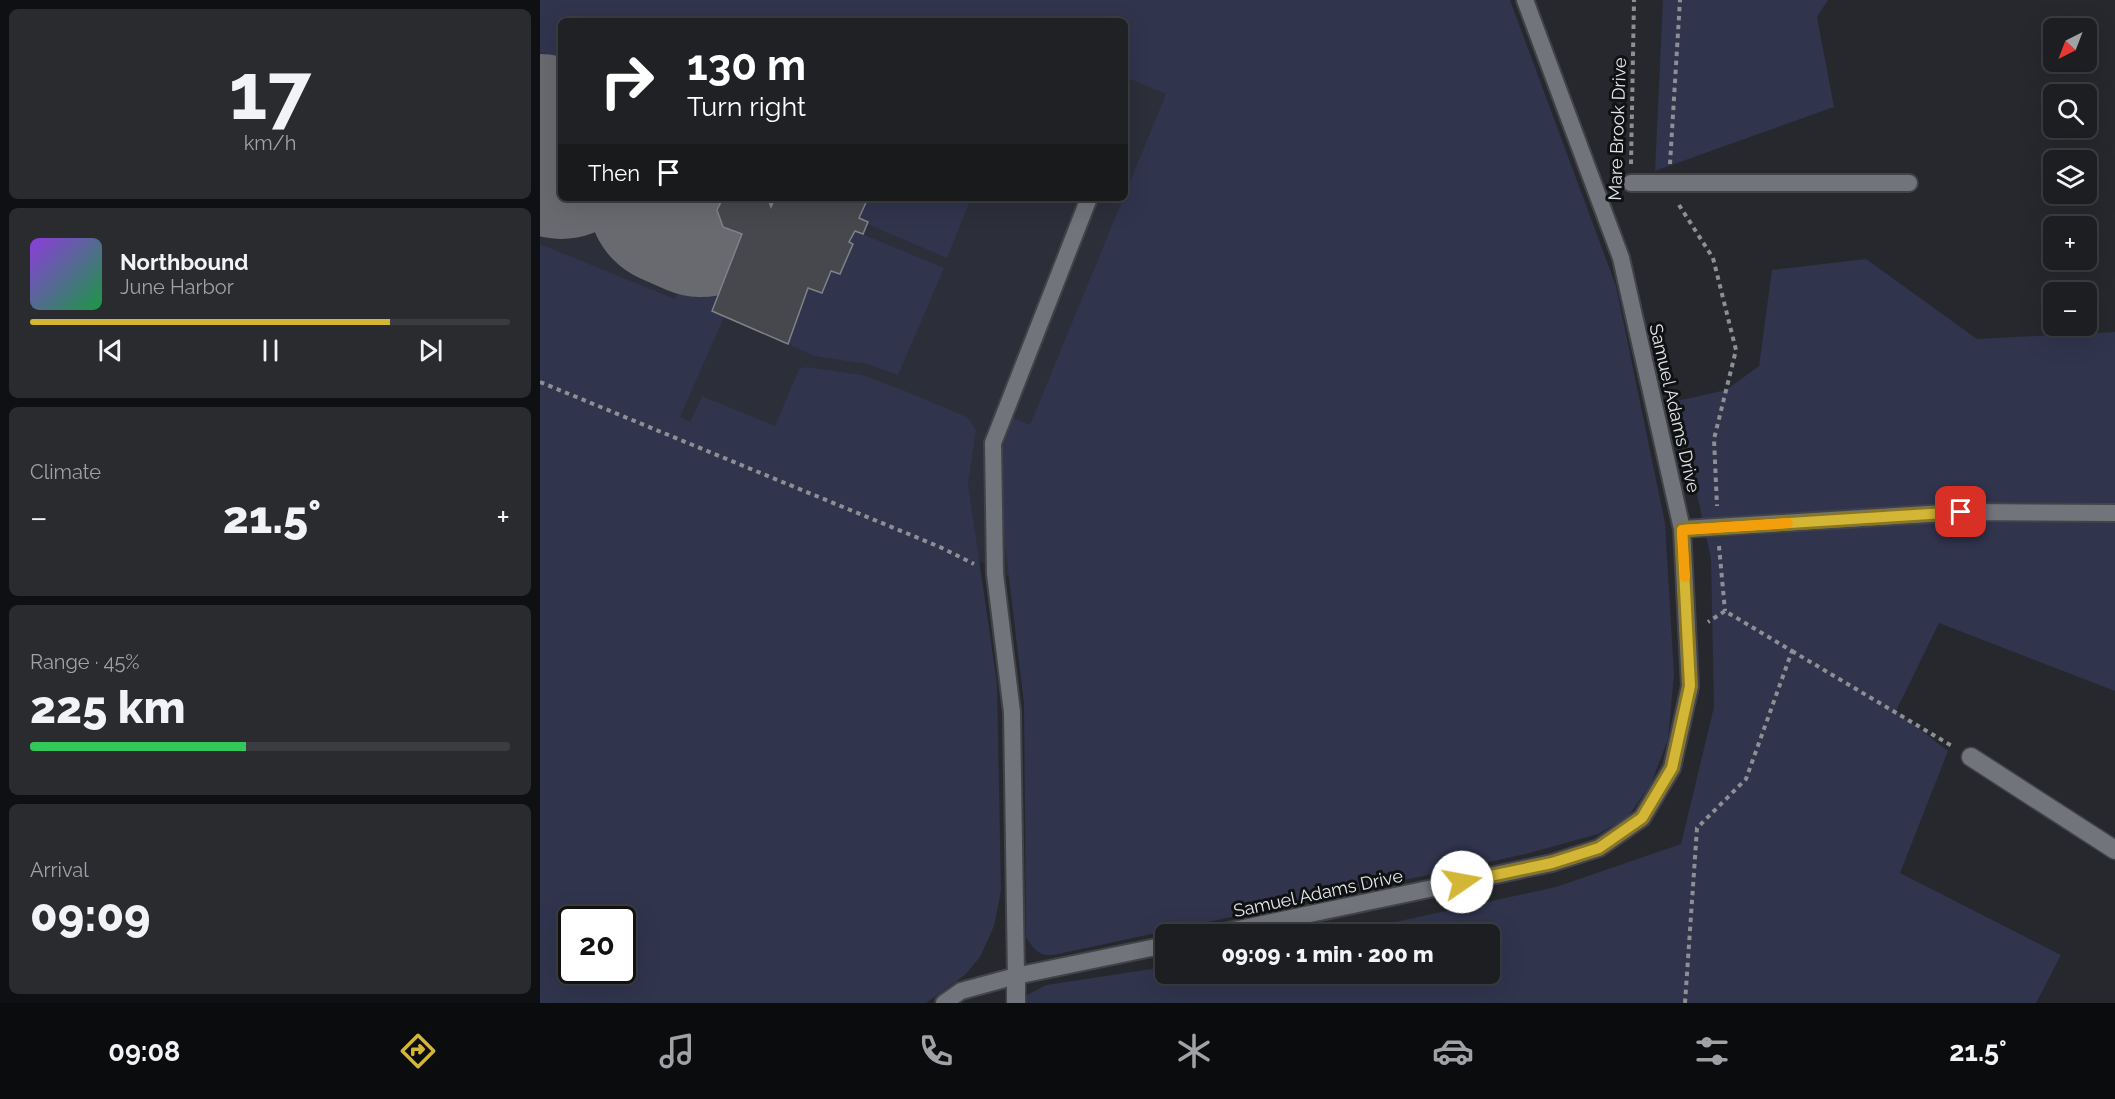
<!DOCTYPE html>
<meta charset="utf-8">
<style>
body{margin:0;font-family:Raleway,sans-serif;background:#292b2f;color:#f1f3f6;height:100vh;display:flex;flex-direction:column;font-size:22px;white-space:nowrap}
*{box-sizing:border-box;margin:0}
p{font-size:20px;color:#a0a2a5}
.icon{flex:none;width:33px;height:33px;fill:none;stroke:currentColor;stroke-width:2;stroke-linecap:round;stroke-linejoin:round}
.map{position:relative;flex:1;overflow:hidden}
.side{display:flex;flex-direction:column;gap:9px;padding:9px;background:#0f1013;width:540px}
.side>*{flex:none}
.hud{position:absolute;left:18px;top:18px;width:570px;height:183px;border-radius:9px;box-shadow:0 6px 24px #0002,0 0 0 2px #3a3c40;background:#202124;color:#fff;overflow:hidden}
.needle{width:39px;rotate:222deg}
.tools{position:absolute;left:1503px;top:18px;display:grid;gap:12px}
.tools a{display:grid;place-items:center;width:54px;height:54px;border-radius:9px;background:#1c1e22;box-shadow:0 6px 24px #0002,0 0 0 2px #3a3c40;font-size:30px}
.speed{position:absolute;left:18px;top:906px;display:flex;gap:12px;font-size:30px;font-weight:700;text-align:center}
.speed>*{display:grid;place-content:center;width:78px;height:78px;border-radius:50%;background:#1c1e22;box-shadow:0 6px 24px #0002,0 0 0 2px #3a3c40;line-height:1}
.speed .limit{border:3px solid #111;border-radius:9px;background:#fff;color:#111}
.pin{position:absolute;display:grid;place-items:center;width:51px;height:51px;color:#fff;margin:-26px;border-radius:12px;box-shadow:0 3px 9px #0006}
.me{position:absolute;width:66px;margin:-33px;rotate:78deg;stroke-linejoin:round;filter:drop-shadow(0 0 4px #0008)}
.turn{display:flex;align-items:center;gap:21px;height:126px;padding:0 30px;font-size:27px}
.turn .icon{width:78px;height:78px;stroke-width:2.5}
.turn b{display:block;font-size:42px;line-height:51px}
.then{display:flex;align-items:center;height:57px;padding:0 30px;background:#0003;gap:12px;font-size:22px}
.big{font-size:45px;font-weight:800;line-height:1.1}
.side .tile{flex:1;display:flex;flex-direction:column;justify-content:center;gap:9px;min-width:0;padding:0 21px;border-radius:9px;background:#292b2f}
.side .dial{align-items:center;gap:0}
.dial b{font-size:78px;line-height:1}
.song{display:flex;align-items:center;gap:18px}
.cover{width:72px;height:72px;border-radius:9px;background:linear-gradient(135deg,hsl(270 70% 55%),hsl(140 70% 35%))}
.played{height:6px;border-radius:3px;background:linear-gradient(90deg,#d3b635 75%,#3a3c40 75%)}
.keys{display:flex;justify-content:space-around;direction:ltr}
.heat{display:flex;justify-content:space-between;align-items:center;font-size:33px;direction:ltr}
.charge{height:9px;border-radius:4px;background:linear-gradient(90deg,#34c759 45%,#3a3c40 0)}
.trip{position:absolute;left:615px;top:924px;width:345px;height:60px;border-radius:9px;background:#1c1e22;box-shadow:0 6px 24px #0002,0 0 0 2px #3a3c40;font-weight:800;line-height:60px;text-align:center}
.tabs{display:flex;height:96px;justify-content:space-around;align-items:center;background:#0b0c0e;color:#a0a2a5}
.tabs .icon{width:42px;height:42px}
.tabs .on{color:#d3b635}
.tabs b{font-size:27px;color:#f1f3f6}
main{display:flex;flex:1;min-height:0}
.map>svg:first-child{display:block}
.built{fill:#2c2e3a}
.green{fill:#30344d;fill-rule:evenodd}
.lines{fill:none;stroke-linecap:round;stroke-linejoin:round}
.runway{stroke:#686a6f;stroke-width:176}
.building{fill:#46484e;stroke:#818289;stroke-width:1.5}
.lane-casing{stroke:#424348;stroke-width:20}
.street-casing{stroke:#424348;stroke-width:21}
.path{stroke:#8d8f93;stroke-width:4;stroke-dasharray:4.5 4.5;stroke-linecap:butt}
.lane{stroke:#72747b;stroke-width:16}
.street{stroke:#72747b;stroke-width:18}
.route-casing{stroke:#897622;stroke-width:15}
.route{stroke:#d3b635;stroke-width:10}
.slow{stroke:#f59e0b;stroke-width:10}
.labels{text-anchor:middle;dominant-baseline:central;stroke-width:6;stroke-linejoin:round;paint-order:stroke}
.street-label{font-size:18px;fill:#e3e4e8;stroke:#101113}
</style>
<main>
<section class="side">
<div class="tile dial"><b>17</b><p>km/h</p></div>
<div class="tile">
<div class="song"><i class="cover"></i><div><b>Northbound</b><p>June Harbor</p></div></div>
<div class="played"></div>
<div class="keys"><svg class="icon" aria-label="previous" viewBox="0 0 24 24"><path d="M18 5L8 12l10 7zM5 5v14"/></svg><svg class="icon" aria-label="pause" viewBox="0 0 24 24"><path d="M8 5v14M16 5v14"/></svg><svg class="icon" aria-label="next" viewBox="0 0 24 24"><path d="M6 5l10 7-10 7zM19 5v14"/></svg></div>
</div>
<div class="tile"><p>Climate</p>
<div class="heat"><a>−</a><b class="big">21.5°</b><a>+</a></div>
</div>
<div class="tile"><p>Range · 45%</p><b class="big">225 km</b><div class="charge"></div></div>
<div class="tile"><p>Arrival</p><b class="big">09:09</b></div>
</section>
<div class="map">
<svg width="1575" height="1003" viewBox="0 0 1575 1003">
<rect width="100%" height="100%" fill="#26282d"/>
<path class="built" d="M0,0H423L21,21V198H585V65L676,101L482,584L412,547L0,375Z"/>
<g class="green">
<path d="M0,0H970L1076,286L1125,523L1134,675L1128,739L1111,784L1087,818L1058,834L986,854L532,951C508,956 500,961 486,937L484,704L460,502L461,453L471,417L490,425L626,94L585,77V21H21V60L0,52Z"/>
<path d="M1123,0H1288L1277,17L1294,107L1115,171Z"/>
<path d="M176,198H183L177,210L183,227L202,234L182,286L147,270Z"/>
<path d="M328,198H424L430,201L407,258L327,224L328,222L319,218Z"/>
<path d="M315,231L404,268L358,375L327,364L274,356L248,344L268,288L291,271L300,274L313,245L309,242Z"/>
<path d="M0,244L135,299L143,281L178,296L172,311L184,317L140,417L150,422L162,396L235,426L259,369L266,367L322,375L365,391L427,417L436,430L428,484L457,683L461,891L454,926L440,957L425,975L386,1003H0ZM32,920H82V970H32Z"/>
<path d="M1326,259L1437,339L1575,332V691L1399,623L1356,711L1408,751L1360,873L1521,955L1496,1003H472L506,985L625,967L626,974H950V934H800L1016,887L1141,844L1174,707L1171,559L1137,401L1186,390L1219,366L1232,270Z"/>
</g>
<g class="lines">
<g class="runway">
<path d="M0,142L21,151"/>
<path d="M136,198L161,209"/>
</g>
</g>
<path class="building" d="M183,198H228L231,207L235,198H328L319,218L328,222L323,234L315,231L309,242L313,244L300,274L291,271L282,293L268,288L248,344L172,311L202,234L183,227L177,210Z"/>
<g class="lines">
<g class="lane-casing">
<g id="lane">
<path d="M1091,183H1369"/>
<path d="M1142,529L1421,512L1575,513"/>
<path d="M675,934L1012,863L1059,848L1102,818L1132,768L1150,686L1142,529L1081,258L985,0"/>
<path d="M476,976L472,712L455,574L453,443L549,198"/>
<path d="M404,1003L421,991L476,976L626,945"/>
</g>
</g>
<g class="street-casing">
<g id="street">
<path d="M1431,757L1575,850"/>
<path d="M476,976V1003"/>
</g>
</g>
<g class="path">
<path d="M1091,164L1094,0"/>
<path d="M1130,164L1140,0"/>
<path d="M1139,205L1173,258L1196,350L1174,439L1177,506"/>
<path d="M0,382L400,547L434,564"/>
<path d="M1179,546L1185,611"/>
<path d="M1252,651L1412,746"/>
<path d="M1145,1003L1157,828L1206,779L1252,651L1185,611L1168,622"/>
</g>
<use href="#lane" class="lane"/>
<use href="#street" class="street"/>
</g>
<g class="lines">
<g class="route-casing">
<path id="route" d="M922,882L1012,863L1059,848L1102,818L1132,768L1150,686L1142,530L1421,512"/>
</g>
<use href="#route" class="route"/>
<path class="slow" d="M1145,577L1142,530L1248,523"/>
</g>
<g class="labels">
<g class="street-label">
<text transform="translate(1077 129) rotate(-88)">Mare Brook Drive</text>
<text transform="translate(1135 408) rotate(77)">Samuel Adams Drive</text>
<text transform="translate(778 893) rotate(-12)">Samuel Adams Drive</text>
</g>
</g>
</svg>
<div class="tools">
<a><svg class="needle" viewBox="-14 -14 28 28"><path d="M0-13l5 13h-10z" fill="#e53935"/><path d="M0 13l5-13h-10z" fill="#a0a2a5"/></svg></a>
<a><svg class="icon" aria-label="search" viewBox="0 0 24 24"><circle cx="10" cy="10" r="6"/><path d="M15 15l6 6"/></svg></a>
<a><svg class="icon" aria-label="layers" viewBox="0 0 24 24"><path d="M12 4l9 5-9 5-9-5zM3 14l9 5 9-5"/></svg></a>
<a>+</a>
<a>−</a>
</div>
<div class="speed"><div class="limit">20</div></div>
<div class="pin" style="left:1421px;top:512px;background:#d93025"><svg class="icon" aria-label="arrive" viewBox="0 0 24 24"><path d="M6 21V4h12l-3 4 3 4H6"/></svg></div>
<svg class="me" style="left:922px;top:882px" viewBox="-20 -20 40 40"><circle r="19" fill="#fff"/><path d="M0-13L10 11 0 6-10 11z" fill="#d3b635"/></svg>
<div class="trip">09:09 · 1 min · 200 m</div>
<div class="hud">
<div class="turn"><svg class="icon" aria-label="right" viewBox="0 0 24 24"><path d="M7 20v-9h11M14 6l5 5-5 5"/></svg><div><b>130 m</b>Turn right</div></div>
<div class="then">Then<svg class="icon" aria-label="arrive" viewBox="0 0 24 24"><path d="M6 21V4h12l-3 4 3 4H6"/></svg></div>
</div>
</div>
</main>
<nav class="tabs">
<b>09:08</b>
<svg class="icon on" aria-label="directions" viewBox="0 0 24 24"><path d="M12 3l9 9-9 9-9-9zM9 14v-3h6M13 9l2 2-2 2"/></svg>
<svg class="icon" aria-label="music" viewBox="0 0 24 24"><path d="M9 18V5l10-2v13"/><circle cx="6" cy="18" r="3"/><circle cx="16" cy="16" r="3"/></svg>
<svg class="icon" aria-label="phone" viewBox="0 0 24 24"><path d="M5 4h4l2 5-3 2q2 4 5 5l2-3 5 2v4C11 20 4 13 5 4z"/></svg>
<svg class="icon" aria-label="climate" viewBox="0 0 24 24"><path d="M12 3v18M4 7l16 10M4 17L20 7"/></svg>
<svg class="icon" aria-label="car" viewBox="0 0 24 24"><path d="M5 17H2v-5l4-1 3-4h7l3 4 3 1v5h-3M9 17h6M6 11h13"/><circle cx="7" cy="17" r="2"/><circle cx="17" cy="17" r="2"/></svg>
<svg class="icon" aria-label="filters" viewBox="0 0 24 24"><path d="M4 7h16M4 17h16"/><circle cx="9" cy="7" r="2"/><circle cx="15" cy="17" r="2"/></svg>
<b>21.5°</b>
</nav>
